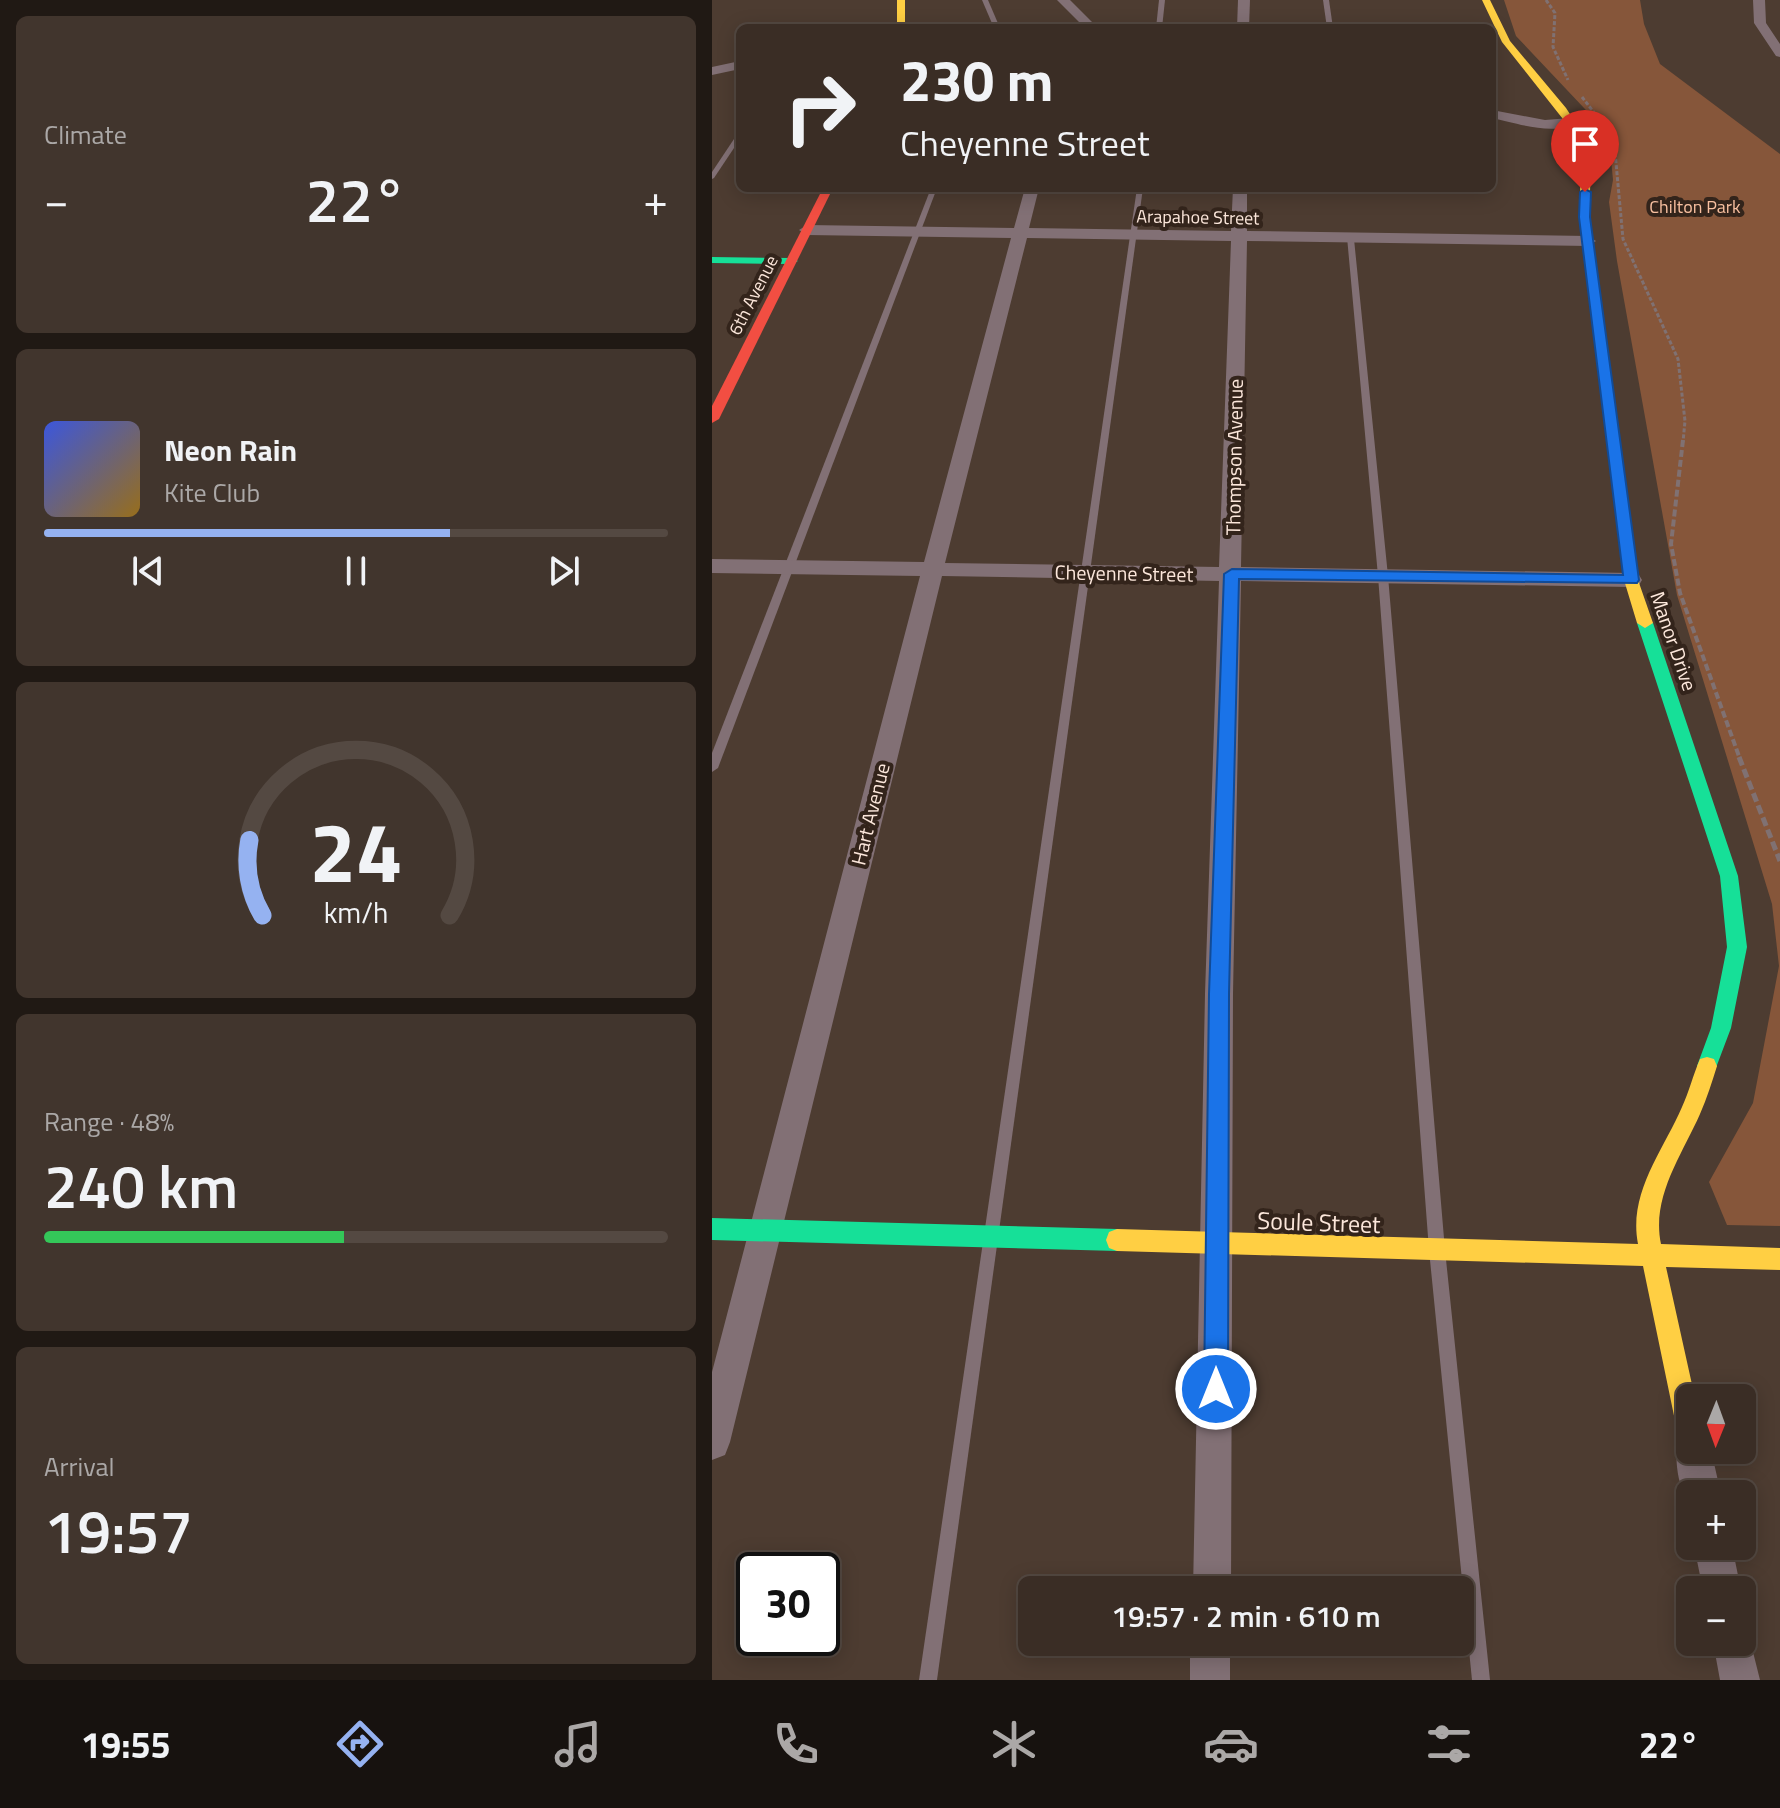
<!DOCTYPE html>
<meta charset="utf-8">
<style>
body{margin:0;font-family:"Titillium Web",sans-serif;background:#41352d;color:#f1f3f6;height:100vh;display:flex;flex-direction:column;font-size:30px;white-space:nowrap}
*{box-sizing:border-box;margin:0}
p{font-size:26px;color:#aba8a7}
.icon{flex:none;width:44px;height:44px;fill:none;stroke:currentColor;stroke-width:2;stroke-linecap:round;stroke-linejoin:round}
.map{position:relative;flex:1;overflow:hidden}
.panel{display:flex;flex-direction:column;gap:16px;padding:16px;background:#201914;width:712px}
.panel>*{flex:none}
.banner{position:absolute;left:24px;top:24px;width:760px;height:168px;border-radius:12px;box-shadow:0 4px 20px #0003,0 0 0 2px #544942;background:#3a2d25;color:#f1f3f6;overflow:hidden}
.needle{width:52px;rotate:181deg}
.controls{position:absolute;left:964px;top:1384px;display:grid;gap:16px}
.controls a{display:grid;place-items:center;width:80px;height:80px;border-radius:12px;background:#3a2d25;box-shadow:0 4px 20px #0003,0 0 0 2px #544942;font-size:40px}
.speed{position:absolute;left:24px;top:1552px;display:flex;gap:16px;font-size:40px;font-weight:700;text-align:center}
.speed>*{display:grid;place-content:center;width:104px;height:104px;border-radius:50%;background:#3a2d25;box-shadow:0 4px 20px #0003,0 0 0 2px #544942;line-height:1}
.speed .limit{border:4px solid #111;border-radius:12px;background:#fff;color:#111}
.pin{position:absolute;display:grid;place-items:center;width:68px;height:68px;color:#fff;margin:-82px -34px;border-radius:50% 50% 50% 0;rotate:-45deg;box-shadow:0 0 8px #0007}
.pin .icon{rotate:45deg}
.me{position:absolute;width:88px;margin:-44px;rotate:0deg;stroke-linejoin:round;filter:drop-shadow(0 0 6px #0008)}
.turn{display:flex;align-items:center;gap:28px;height:168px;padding:0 32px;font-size:36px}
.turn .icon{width:104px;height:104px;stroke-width:2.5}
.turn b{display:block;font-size:56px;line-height:68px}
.big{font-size:60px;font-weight:600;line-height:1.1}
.panel .tile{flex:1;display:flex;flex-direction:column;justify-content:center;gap:12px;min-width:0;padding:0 28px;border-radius:12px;background:#41352d}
.panel .dial{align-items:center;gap:0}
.dial svg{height:208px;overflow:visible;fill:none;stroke:#544942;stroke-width:7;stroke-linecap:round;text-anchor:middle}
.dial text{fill:#f1f3f6;stroke:none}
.song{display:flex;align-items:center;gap:24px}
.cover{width:96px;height:96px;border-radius:12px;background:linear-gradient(135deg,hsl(230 70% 55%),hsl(40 70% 35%))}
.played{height:8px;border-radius:4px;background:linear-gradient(90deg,#95b2f1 65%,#544942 65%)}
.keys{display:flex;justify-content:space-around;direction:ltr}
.heat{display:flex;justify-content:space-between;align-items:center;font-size:44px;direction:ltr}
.charge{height:12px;border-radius:6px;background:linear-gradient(90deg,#34c759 48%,#544942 0)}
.trip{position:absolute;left:306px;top:1576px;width:456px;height:80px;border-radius:12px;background:#3a2d25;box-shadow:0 4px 20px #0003,0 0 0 2px #544942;font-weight:600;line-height:80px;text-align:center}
.tab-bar{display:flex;height:128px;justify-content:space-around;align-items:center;background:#17120f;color:#aba8a7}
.tab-bar .icon{width:56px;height:56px}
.tab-bar .current{color:#95b2f1}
.tab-bar b{font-size:36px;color:#f1f3f6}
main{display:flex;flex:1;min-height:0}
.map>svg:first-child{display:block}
.green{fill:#86563a}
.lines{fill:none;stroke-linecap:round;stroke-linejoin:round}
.path-far2{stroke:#807172;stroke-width:3;stroke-dasharray:4 2;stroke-linecap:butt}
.path-far1{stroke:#807172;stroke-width:4;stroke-dasharray:7 3;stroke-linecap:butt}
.path{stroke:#807172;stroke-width:5;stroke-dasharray:9 4;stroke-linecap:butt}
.lane{fill:#827075;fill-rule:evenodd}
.street{fill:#827075;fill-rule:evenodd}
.fast{fill:#16e098;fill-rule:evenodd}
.slow{fill:#ffcf43;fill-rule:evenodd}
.jam{fill:#f24e42;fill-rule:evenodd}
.route{fill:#1a73e8;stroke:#114b97;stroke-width:2}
.labels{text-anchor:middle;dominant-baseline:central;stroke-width:8;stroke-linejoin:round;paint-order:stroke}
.far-park-label{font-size:18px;fill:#f9c0a0;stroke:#33241b}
.far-street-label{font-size:18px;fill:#fce7db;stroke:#33241b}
.street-label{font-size:20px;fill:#fce7db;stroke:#33241b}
.near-street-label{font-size:24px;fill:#fce7db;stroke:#33241b}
</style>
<main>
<section class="panel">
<div class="tile"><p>Climate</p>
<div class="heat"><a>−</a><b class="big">22°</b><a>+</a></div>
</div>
<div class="tile">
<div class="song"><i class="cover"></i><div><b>Neon Rain</b><p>Kite Club</p></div></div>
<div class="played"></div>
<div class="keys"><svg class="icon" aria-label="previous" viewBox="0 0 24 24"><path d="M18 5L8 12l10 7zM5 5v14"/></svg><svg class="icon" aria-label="pause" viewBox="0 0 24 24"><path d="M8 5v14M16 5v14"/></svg><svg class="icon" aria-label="next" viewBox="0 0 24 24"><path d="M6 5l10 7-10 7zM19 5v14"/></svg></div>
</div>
<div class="tile dial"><svg viewBox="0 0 100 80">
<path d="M14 69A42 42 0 1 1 86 69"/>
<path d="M14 69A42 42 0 0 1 9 40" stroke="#95b2f1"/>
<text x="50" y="56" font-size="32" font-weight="700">24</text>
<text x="50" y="72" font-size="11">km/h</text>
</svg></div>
<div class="tile"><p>Range · 48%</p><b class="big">240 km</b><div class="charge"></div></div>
<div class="tile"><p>Arrival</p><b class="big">19:57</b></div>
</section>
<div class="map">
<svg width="1068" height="1680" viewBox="0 0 1068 1680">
<rect width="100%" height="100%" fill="#4d3c31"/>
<path class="green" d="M792,0H928L932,24L948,64L1068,154V1226L1015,1225L997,1182L1041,1103L1067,966L1060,904L965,595L905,261L897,202L901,180L898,149L889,126L804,36Z"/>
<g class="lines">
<g class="path-far2">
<path d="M834,0L843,13L841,47L856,80"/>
<path d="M870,97L893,127L903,152L911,239L966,359L973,421L971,442"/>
</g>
<path class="path-far1" d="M971,440L959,544L968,593L1028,759"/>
<path class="path" d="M1027,757L1068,861"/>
<g class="lane">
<path d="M270,0H276L288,28H282Z"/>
<path d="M447,0H453L450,28H444Z"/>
<path d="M611,0H617L621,28H615Z"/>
<path d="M28,132V139L2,178L0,179V172L26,133Z"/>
<path d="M219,188H225L6,768L0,772V753Z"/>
<path d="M425,188H431L225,1680H207Z"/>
<path d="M635,237L642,239L676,576L733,1250L778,1680H760L717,1250L666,576Z"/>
</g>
<g class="street">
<path d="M345,0H358L386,28H373Z"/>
<path d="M526,0H538L537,28H525Z"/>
<path d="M1041,0H1053L1054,23L1068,44V57L1064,56L1042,23Z"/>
<path d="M28,61V69L0,75V67Z"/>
<path d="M780,110L833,120L858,118L865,122C844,137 804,123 780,118Z"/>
<path d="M313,188H327L317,228L519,231L521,188H535V231L876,236L884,241L876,246L535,241L529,567L919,573L927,575L930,580L927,585L919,587L529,581L521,994L519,1590H481L493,994L507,581L230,576L18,1442L13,1455L0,1460V1372L208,576L0,573V559L212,562L299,238L95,235L87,230L95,225L302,228ZM315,238L519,241L507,567L233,563Z"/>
<path d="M978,1433V1450H999L1009,1494H978V1508C967,1489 960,1457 968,1437Z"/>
<path d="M982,1546H1020L1029,1590H991Z"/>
<path d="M1030,1626L1035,1628L1048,1680H1008L1001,1642H1030Z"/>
<rect x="478" y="1642" width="40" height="38"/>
</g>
<g class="fast">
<path d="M0,257L80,258L86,261L80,264L0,263Z"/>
<path d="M933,618L941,623L1026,876L1035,947L1019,1028L1002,1073L995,1075L988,1073L985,1066L999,1028L1015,947L1008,876L925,623Z"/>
<path d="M0,1218L405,1229L413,1232L416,1240L413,1248L405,1251L0,1240Z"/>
</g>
<g class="slow">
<rect x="185" y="0" width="8" height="28"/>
<path d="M770,0H778L798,41L854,108L867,128L879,166L877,217L926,580L941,623L933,628L925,623L912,580L867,217L869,166L858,128L790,42Z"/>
<path d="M995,1057L1002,1059L1005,1066C1000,1082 995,1098 988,1114C970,1155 939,1197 949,1244L1068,1248V1270L954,1267L983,1398H978V1447L969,1444L966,1435L931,1266L405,1251L397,1248L394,1240L397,1232L405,1229L926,1244C916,1193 951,1151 970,1107C977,1092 981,1075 988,1059Z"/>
</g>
<path class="jam" d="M111,188H121L7,419L0,423V406Z"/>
</g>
<path class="route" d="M873,189L879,192L878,217L927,580L925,583L527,579L517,994L516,1389L513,1398L504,1402L495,1398L492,1389L497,994L512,574L520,569L911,575L867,217L868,192Z"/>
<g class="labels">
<g class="far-park-label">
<text x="983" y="206">Chilton Park</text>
</g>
<g class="far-street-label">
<text transform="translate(486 217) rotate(1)">Arapahoe Street</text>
<text transform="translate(41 295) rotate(-63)">6th Avenue</text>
</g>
<g class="street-label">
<text transform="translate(522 457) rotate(-89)">Thompson Avenue</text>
<text transform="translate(412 573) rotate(1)">Cheyenne Street</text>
<text transform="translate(962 641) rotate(71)">Manor Drive</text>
<text transform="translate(158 814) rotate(-76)">Hart Avenue</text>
</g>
<g class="near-street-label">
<text transform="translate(607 1222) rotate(2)">Soule Street</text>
</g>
</g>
</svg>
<div class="controls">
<a><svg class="needle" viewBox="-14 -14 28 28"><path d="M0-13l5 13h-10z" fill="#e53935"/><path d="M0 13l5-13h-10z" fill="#aba8a7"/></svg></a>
<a>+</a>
<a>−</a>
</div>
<div class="speed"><div class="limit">30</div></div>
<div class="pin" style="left:873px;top:192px;background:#d93025"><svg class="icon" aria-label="arrive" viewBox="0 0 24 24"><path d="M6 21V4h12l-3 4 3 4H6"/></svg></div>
<svg class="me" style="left:504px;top:1389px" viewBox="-20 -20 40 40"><circle r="17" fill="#1a73e8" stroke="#fff" stroke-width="3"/><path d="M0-11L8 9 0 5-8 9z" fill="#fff"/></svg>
<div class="trip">19:57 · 2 min · 610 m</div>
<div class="banner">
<div class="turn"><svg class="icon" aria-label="right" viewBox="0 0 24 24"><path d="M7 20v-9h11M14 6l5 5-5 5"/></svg><div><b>230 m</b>Cheyenne Street</div></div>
</div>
</div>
</main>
<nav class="tab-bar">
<b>19:55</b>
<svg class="icon current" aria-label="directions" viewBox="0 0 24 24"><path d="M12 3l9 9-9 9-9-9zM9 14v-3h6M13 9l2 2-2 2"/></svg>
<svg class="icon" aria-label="music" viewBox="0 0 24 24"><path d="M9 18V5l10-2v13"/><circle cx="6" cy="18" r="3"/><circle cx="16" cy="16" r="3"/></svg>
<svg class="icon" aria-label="phone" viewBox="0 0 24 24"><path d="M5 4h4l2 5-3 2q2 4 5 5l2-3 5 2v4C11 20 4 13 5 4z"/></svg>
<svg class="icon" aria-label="climate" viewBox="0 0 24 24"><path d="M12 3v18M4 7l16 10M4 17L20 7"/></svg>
<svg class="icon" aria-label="car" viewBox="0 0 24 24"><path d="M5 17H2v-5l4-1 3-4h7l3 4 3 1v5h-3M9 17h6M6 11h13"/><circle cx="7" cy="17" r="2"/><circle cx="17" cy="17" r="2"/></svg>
<svg class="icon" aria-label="filters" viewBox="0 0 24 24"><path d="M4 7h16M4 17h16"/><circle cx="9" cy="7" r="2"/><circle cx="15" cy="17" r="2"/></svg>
<b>22°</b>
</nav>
